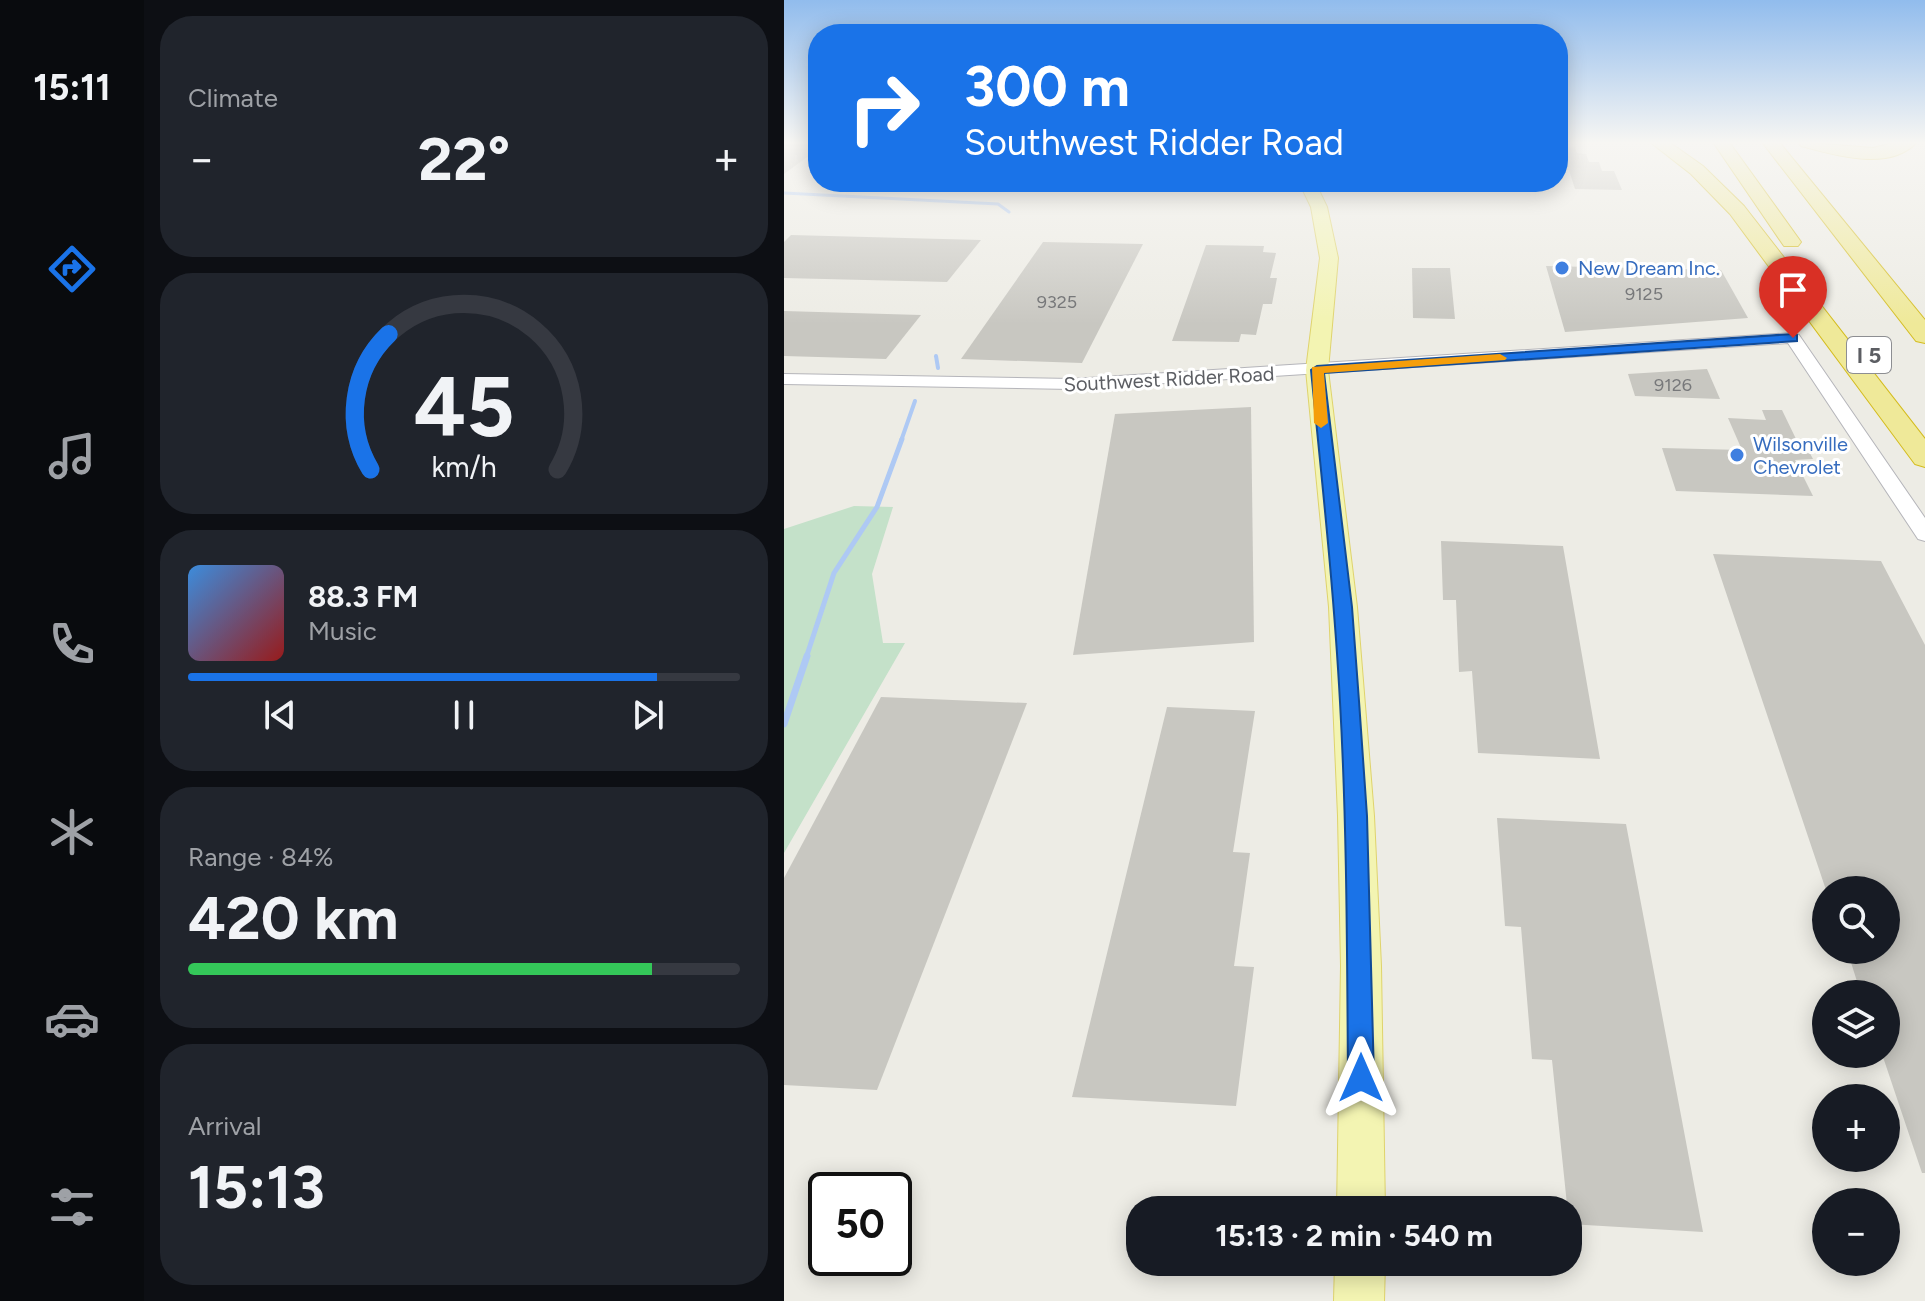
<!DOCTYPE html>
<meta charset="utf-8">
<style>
body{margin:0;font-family:Figtree,sans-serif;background:#20242c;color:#f1f3f6;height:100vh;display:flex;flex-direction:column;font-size:30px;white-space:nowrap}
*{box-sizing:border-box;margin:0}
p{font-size:26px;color:#9ea1a6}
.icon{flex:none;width:44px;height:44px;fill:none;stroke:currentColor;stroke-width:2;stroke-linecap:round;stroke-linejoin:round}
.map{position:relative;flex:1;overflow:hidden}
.drawer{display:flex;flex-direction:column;gap:16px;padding:16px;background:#0d0f14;width:640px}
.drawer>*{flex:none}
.top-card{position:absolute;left:24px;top:24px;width:760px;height:168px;border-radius:32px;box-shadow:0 4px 20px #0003;background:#1a73e8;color:#fff;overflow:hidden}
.fabs{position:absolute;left:1028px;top:876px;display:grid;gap:16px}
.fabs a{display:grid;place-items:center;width:88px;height:88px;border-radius:50%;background:#171b24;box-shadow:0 4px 20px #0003;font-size:40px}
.speed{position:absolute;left:24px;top:1172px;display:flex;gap:16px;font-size:40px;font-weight:700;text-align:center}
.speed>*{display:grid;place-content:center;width:104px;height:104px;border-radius:50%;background:#171b24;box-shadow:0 4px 20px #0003;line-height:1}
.speed .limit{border:4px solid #111;border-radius:12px;background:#fff;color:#111}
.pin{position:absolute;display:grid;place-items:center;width:68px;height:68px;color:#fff;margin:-82px -34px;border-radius:50% 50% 50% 0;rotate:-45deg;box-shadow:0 0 8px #0007}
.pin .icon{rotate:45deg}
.me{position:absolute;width:88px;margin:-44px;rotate:0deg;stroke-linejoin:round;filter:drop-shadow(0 0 6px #0008)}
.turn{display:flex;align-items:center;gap:28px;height:168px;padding:0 24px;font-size:36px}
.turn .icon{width:104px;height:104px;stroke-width:2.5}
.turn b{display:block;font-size:56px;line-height:68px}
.big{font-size:60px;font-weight:700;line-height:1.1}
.drawer .tile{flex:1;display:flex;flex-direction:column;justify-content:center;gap:12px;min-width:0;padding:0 28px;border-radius:32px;background:#20242c}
.drawer .dial{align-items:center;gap:0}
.dial svg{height:208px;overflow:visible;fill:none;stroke:#363941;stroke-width:7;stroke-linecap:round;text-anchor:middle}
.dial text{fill:#f1f3f6;stroke:none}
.song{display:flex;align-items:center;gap:24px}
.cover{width:96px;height:96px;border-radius:12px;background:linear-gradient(135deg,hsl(210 70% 55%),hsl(0 70% 35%))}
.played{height:8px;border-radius:4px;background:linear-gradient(90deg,#1a73e8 85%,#363941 85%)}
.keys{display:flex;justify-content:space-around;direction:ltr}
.heat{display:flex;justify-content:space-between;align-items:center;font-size:44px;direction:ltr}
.charge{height:12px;border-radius:6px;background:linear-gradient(90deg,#34c759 84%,#363941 0)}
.trip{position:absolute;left:342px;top:1196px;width:456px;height:80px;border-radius:32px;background:#171b24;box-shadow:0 4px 20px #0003;font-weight:700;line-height:80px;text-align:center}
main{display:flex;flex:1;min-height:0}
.tab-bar{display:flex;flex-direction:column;width:144px;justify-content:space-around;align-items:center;background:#090b0e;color:#9ea1a6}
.tab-bar .icon{width:56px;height:56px}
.tab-bar .selected{color:#1a73e8}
.tab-bar b{font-size:36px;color:#f1f3f6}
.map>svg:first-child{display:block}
.green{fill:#c4e1c9}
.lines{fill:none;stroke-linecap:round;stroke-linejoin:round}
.stream-far3{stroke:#aec9f4;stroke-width:3}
.stream-far2{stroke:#aec9f4;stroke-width:4}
.stream-far1{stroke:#aec9f4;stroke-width:5}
.stream{stroke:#aec9f4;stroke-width:7}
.building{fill:#c8c7c1}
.minor-casing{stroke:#b5b5ba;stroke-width:2}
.major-casing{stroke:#dfd36c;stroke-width:2}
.highway-casing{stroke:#d4bc1e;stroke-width:2}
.minor{fill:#fff;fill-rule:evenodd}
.major{fill:#f3f4b2;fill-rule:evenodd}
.highway{fill:#efe999;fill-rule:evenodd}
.route{fill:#1a73e8;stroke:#114b97;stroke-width:2}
.slow{fill:#f59e0b}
.shop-dot{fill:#3f7fe0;stroke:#fff;stroke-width:3}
.labels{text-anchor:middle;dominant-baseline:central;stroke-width:6;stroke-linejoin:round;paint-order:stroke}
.far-number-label{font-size:18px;fill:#77787a}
.far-shop-label{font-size:20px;fill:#366cbe;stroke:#fff;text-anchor:start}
.far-street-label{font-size:20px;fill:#5c5e63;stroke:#fff}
.shield{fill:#fff;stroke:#8d8e92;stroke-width:2}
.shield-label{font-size:22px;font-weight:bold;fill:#5c5e63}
</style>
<main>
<nav class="tab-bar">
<b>15:11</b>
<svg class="icon selected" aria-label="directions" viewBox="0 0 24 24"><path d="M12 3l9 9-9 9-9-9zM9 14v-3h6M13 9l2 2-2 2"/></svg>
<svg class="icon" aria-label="music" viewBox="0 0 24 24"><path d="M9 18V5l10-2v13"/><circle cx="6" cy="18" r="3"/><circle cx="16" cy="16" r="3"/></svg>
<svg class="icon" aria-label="phone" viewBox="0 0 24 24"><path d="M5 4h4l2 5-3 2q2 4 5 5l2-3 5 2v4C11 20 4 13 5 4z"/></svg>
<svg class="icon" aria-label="climate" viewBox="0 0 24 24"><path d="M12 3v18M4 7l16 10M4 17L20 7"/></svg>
<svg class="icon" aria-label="car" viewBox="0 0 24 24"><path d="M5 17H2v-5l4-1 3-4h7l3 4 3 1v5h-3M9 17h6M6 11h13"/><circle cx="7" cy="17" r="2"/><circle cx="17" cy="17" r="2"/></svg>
<svg class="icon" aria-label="filters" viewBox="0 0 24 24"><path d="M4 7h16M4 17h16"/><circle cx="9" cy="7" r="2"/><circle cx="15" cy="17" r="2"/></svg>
</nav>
<section class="drawer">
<div class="tile"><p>Climate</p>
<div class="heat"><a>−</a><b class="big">22°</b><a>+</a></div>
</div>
<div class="tile dial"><svg viewBox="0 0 100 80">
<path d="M14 69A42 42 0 1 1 86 69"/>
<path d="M14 69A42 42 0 0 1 21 17" stroke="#1a73e8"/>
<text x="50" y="56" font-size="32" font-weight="700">45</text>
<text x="50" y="72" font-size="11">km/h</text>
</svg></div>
<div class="tile">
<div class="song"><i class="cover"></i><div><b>88.3 FM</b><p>Music</p></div></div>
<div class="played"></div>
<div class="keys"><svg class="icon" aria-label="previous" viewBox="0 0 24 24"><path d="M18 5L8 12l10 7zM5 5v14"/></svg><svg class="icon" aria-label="pause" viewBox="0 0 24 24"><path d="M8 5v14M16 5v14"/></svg><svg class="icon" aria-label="next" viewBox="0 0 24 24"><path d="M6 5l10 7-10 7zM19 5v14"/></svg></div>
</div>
<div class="tile"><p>Range · 84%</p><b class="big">420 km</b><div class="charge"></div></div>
<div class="tile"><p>Arrival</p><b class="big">15:13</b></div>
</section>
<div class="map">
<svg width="1141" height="1301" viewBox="0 0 1141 1301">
<rect width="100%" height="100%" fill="#edece5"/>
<path class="green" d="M70,506L109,507L88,574L99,643H121L0,853V529Z"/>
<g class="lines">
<path class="stream-far3" d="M0,193L214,204L225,212"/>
<g class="stream-far2">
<path d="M152,356L154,368"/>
<path d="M117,441L131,401"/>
</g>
<path class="stream-far1" d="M22,658L50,573L93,507L118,439"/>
<path class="stream" d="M0,724L23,656"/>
</g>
<g class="building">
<path d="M0,142H34V149L0,174Z"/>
<path d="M774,147H791L793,153L802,154L805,162H815L818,171H830L838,190L791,189L785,170H774Z"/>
<path d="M7,235L197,240L163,282L0,278V242Z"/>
<path d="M259,242L359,244L298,363L177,359Z"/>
<path d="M422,245L480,246L479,252L492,253L486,278H493L488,304H479L472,335L457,334L455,342L388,341Z"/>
<path d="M762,266L937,270L964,318L781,332Z"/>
<path d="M628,268H666L671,319L629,318Z"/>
<path d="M0,311L137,315L102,359L0,356Z"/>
<path d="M923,369L936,399L851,396L844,374Z"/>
<path d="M467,407L470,642L289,655L331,414Z"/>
<path d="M978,410H998L1013,441L1020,442L1029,459L1011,460L1029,496L892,491L878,448L958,450L944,418L982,420Z"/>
<path d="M657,541L779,546L816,759L694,753L688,671L675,672L672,600H659Z"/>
<path d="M929,554L1097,561L1141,645V1173H1138L1098,1054H1102V994H1077L1063,950H1102V890H1042Z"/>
<path d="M97,697L243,703L93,1090L0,1085V878Z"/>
<path d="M383,707L471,711L449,852L466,853L450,966L470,967L452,1106L288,1097Z"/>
<path d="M713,818L842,824L919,1232L785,1224L768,1060L748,1059L737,927L721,926Z"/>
</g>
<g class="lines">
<g class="minor-casing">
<path id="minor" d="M1009,333L1015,335L1141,518V541L1134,539L1004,343L288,389L0,384V374L288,379Z"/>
</g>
<g class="major-casing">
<g id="major">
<path d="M515,182H531L543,207L554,258L544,370L573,607L590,816L597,966L601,1210H553L557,966L554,816L545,607L522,370L536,258L527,207Z"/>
<path d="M551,1262H601L600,1301H550Z"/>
</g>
</g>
<g class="highway-casing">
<g id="highway">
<path d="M866,142H885L919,166L960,206L1141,439V467L1131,464L946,214L907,174Z"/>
<path d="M929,142H945L1017,242L1014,246H1000Z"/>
<path d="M978,142H995L1141,320V343L1132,341Z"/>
<path d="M1015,142L1089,148L1113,142H1133C1106,172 1050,155 1017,146Z"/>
</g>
</g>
<use href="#minor" class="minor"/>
<use href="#major" class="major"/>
<use href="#highway" class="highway"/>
</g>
<linearGradient id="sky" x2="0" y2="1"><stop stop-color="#91bced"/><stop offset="0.44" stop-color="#f7f6f3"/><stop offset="1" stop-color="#f7f6f3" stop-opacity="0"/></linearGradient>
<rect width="1141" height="324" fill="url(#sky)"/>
<path class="route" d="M1009,334L1013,335V341L540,373L568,607L575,701L583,816L590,1078L587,1087L577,1091L568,1087L564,1078C563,952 563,827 556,702C550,591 538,481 527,370L533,366Z"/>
<path class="slow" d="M716,354L723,358L721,360L540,373L544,423L537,428L530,423L528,367Z"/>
<g class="shop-dot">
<circle cx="778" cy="268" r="8"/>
<circle cx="953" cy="455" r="8"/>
</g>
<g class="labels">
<g class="far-number-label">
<text x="860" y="294">9125</text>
<text x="273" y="302">9325</text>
<text x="889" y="385">9126</text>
</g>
<g class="far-shop-label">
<text x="794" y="268">New Dream Inc.</text>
<text x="969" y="444">Wilsonville<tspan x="969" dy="23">Chevrolet</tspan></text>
</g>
<g class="far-street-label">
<text transform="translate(385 379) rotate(-3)">Southwest Ridder Road</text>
</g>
<rect class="shield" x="1063" y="337" width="44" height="36" rx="6"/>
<g class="shield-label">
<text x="1085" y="355">I 5</text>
</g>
</g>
</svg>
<div class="fabs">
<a><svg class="icon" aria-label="search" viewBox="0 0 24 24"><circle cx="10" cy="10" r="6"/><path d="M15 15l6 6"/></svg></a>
<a><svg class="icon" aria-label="layers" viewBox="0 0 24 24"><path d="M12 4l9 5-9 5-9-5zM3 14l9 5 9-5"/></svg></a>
<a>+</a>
<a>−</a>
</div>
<div class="speed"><div class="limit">50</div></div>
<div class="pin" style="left:1009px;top:338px;background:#d93025"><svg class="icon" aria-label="arrive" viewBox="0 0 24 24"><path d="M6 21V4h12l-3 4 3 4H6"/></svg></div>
<svg class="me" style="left:577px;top:1078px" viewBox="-20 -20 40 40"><path d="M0-17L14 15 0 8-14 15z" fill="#1a73e8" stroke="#fff" stroke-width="4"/></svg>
<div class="trip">15:13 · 2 min · 540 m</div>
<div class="top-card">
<div class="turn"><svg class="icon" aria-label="right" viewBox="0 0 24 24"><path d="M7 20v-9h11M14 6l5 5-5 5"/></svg><div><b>300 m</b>Southwest Ridder Road</div></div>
</div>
</div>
</main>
